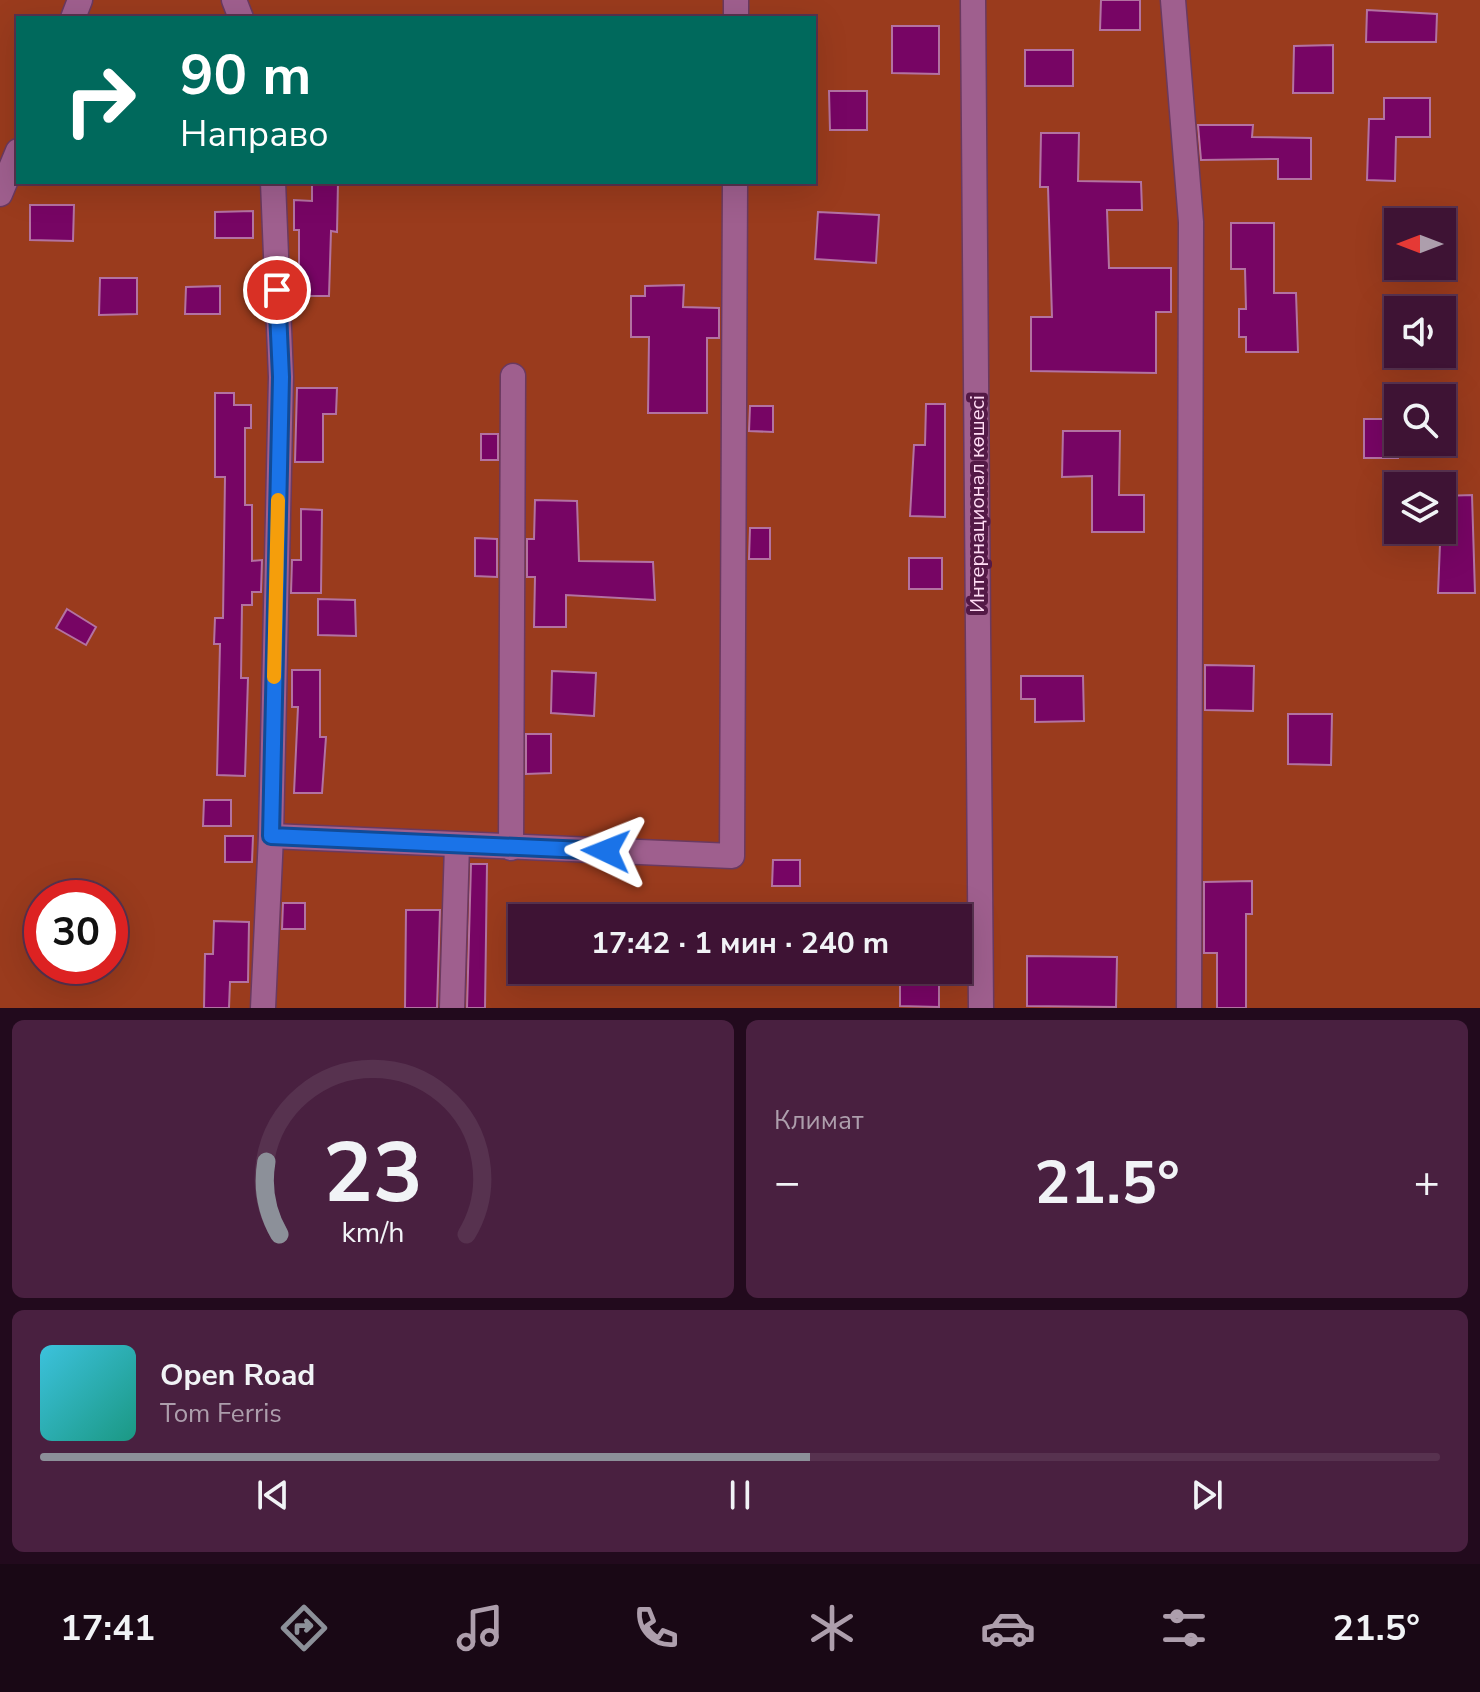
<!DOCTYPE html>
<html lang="ru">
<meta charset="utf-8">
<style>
body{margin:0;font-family:"Nunito Sans",sans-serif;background:#492040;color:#f1f3f6;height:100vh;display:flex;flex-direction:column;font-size:30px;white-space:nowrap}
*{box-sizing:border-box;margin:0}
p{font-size:26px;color:#ad9eac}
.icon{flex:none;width:44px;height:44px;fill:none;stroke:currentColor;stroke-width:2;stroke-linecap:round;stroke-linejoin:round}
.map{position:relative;height:1008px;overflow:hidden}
.side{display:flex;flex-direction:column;gap:12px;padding:12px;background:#220a1d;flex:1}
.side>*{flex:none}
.top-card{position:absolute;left:16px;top:16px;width:800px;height:168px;border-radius:0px;box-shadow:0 8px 32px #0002,0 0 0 2px #57324f;background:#00695c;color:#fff;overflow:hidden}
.needle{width:52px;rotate:270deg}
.tools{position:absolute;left:1384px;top:208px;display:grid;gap:16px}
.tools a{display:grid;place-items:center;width:72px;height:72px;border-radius:0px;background:#3e1334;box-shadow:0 8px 32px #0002,0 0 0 2px #57324f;font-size:40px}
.speed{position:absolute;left:24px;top:880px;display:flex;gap:16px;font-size:40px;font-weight:700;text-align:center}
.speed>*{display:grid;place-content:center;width:104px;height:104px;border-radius:50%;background:#3e1334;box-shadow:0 8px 32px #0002,0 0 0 2px #57324f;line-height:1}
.speed .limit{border:12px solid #d22;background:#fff;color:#111}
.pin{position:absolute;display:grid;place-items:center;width:68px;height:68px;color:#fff;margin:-34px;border:4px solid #fff;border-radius:50%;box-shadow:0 2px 8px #0007}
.me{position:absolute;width:88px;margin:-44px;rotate:272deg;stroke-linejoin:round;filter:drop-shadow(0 0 6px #0008)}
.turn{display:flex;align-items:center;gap:28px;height:168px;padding:0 32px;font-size:36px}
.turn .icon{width:104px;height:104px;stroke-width:2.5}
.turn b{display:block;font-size:56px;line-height:68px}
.big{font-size:60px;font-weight:700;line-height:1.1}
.side .widget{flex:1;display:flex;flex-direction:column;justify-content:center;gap:12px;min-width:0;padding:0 28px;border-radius:12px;background:#492040}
.side .dial{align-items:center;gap:0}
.dial svg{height:208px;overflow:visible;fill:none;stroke:#57324f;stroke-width:7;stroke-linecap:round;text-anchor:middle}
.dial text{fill:#f1f3f6;stroke:none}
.song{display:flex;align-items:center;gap:24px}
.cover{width:96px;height:96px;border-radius:12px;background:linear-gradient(135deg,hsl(190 70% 55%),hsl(170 70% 35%))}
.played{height:8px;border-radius:4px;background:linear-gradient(90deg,#8c9099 55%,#57324f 55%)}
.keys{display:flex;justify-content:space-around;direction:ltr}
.heat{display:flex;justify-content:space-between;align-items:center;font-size:44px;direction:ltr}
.side .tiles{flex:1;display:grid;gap:12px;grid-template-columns:1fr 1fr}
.widget:last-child{grid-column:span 2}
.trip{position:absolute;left:508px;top:904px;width:464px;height:80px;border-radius:0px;background:#3e1334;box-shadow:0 8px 32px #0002,0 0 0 2px #57324f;font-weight:700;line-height:80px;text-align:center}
.menu{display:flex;height:128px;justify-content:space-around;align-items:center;background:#190815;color:#ad9eac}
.menu .icon{width:56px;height:56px}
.menu .current{color:#8c9099}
.menu b{font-size:36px;color:#f1f3f6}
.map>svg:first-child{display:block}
.green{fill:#9a3b1d;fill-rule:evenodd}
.building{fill:#770564;stroke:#b372a1;stroke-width:2}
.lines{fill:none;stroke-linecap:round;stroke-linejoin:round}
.minor-casing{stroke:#6a3960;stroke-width:27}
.minor{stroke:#9f5f8e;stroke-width:24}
.route-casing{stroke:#114b97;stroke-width:20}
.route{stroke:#1a73e8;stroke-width:14}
.slow{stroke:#f59e0b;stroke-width:14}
.labels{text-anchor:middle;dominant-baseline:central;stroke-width:8;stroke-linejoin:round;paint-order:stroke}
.street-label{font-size:20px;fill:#ffdbf4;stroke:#531946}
</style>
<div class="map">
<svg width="1480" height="1008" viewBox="0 0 1480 1008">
<rect width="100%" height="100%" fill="#531946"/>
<path class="green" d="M0,0H1480V1008H0ZM18,18H814V182H18ZM1398,222H1442V266H1398ZM1398,310H1442V354H1398ZM1398,398H1442V442H1398ZM1398,486H1442V530H1398ZM42,898H110V966H42ZM522,918H958V970H522Z"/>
<g class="building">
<path d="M1101,0H1140V30H1100Z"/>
<path d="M1367,10L1437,14L1436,42H1366Z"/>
<path d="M892,26H939V74L892,73Z"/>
<path d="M1333,45V93H1293L1294,46Z"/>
<rect x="1025" y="50" width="48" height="36"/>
<path d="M829,91H867V130H830Z"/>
<path d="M1384,98H1430V137H1396L1395,181L1367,180L1369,119H1384Z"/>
<path d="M1198,125H1253L1252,137L1311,138V179H1278V159L1201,160Z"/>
<path d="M1041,133H1079L1078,181L1141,182L1142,210H1107L1109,268H1171V312H1156V373L1031,371V317H1052L1048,187H1040Z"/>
<path d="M312,182H338L337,232L331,231L329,296H299V230H294V200L312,201Z"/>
<path d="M30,205H74L73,241L30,240Z"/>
<path d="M253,211V238H215V212Z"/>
<path d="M818,212L879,215L876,263L815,259Z"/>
<path d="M1231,223H1274V293H1296L1298,352H1246V337H1239V309H1246L1245,269H1231Z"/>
<path d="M100,278H137V314L99,315Z"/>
<path d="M684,285L683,307L719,308V338H707V413H648L649,337H631V296H645V286Z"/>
<path d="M220,286V314H185L186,287Z"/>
<path d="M297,388H337L336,414H323V462H295Z"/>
<path d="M215,393H234V405H251V428H245V505H252V561L262,560L261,592H252V605H242L241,678H248L245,776L217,775L220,644H214L215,618H223L225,477H215Z"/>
<path d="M926,404H945V517L910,516L914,445H925Z"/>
<path d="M750,406H773V432L749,431Z"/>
<rect x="1364" y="419" width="34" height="39"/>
<path d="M1063,431H1120L1119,495H1144V532H1092V476L1062,477Z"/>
<rect x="481" y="434" width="17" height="26"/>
<path d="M1472,495L1475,593H1438L1442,496Z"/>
<path d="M535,500L577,501L579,561L653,562L655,600L566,595V627H534L535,577H527V539H534Z"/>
<path d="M301,509L322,510L321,593H291L292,560H301Z"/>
<path d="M750,528H770V559H749Z"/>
<path d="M475,538L497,539V577L475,576Z"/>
<rect x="909" y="558" width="33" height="31"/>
<path d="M318,599L355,600L356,636L318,635Z"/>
<path d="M67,609L96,627L86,645L56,628Z"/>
<path d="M1205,665L1254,666L1253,711L1205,710Z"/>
<path d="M292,670H320V737H326L322,793H294L298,707H292Z"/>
<path d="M552,671L596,673L594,716L551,713Z"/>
<path d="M1021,676H1083L1084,721L1035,722V699H1021Z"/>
<path d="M1288,714H1332L1331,765L1288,764Z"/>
<path d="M526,734H551V773L526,774Z"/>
<path d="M204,800H231V826H203Z"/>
<path d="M225,836H253L252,862H225Z"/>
<path d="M773,860H800V886H772Z"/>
<path d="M471,864H487L485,1008H467Z"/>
<path d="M1252,881V914H1246V1008H1217V953H1204V882Z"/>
<path d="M283,903H305V929H282Z"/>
<path d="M406,910H440L437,1008H405Z"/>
<path d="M214,921L249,922L248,982H230L229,1008H204L205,954H213Z"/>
<path d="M1027,956L1117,957L1116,1007L1027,1006Z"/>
<path d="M900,978H939V1007L900,1006Z"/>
</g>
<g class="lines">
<g class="minor-casing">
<g id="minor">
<path d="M234,0L241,18"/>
<path d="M973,0L981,1008"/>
<path d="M1173,0L1191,222L1189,1008"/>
<path d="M73,18L80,0"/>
<path d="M736,18V0"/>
<path d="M0,194L18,151"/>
<path d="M271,836L732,856L735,182"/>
<path d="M511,848L513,376"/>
<path d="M263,1008L271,836L281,377L273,182"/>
<path d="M452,1008L457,845"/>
</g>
</g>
<use href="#minor" class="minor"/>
</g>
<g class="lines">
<g class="route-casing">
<path id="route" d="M277,290L281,377L271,836L606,851"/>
</g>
<use href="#route" class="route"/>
<path class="slow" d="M274,677L278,500"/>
</g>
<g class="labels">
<g class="street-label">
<text transform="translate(977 504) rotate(-90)">Интернационал көшесі</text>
</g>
</g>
</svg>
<div class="tools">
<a><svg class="needle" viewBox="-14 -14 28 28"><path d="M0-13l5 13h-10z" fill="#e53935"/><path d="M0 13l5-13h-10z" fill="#ad9eac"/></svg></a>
<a><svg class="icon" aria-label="sound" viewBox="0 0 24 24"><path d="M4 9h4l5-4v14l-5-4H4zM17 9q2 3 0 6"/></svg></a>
<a><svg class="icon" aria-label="search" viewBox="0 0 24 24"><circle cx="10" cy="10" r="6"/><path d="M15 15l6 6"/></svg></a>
<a><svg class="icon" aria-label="layers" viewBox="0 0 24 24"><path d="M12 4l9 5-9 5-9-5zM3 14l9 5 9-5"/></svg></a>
</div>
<div class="speed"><div class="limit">30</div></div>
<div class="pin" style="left:277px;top:290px;background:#d93025"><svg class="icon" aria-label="arrive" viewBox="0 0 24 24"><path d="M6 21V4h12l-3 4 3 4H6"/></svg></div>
<svg class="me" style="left:606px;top:851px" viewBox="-20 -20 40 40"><path d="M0-17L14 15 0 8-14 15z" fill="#1a73e8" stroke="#fff" stroke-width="4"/></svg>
<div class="trip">17:42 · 1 мин · 240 m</div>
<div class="top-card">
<div class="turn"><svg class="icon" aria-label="right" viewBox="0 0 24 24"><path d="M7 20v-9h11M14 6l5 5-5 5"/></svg><div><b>90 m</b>Направо</div></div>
</div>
</div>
<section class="side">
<div class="tiles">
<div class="widget dial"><svg viewBox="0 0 100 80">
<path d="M14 69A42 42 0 1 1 86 69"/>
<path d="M14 69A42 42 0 0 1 9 41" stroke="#8c9099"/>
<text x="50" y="56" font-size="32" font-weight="700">23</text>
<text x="50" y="72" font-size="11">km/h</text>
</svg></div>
<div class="widget"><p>Климат</p>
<div class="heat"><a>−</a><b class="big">21.5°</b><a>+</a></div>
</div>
<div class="widget">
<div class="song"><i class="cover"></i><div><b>Open Road</b><p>Tom Ferris</p></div></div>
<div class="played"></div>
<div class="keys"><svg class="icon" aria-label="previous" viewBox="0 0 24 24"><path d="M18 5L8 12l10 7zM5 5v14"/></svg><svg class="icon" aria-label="pause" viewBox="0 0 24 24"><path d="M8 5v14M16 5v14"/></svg><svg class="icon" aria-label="next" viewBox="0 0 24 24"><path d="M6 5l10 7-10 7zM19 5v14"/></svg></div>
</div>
</div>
</section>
<nav class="menu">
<b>17:41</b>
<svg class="icon current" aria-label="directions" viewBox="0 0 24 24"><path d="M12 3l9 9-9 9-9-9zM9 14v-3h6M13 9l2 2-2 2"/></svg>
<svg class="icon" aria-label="music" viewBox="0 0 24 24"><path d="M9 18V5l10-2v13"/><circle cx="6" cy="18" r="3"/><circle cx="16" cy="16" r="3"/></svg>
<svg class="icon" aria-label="phone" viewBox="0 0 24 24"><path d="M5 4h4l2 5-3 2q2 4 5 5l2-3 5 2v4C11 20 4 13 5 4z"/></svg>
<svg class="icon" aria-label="climate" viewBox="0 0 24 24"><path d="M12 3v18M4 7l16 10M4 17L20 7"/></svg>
<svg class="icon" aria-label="car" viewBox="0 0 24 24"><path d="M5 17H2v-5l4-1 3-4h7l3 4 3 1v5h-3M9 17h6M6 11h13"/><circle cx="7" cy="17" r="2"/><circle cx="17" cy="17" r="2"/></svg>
<svg class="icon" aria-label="filters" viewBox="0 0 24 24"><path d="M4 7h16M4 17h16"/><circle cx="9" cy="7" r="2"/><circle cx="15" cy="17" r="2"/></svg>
<b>21.5°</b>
</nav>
